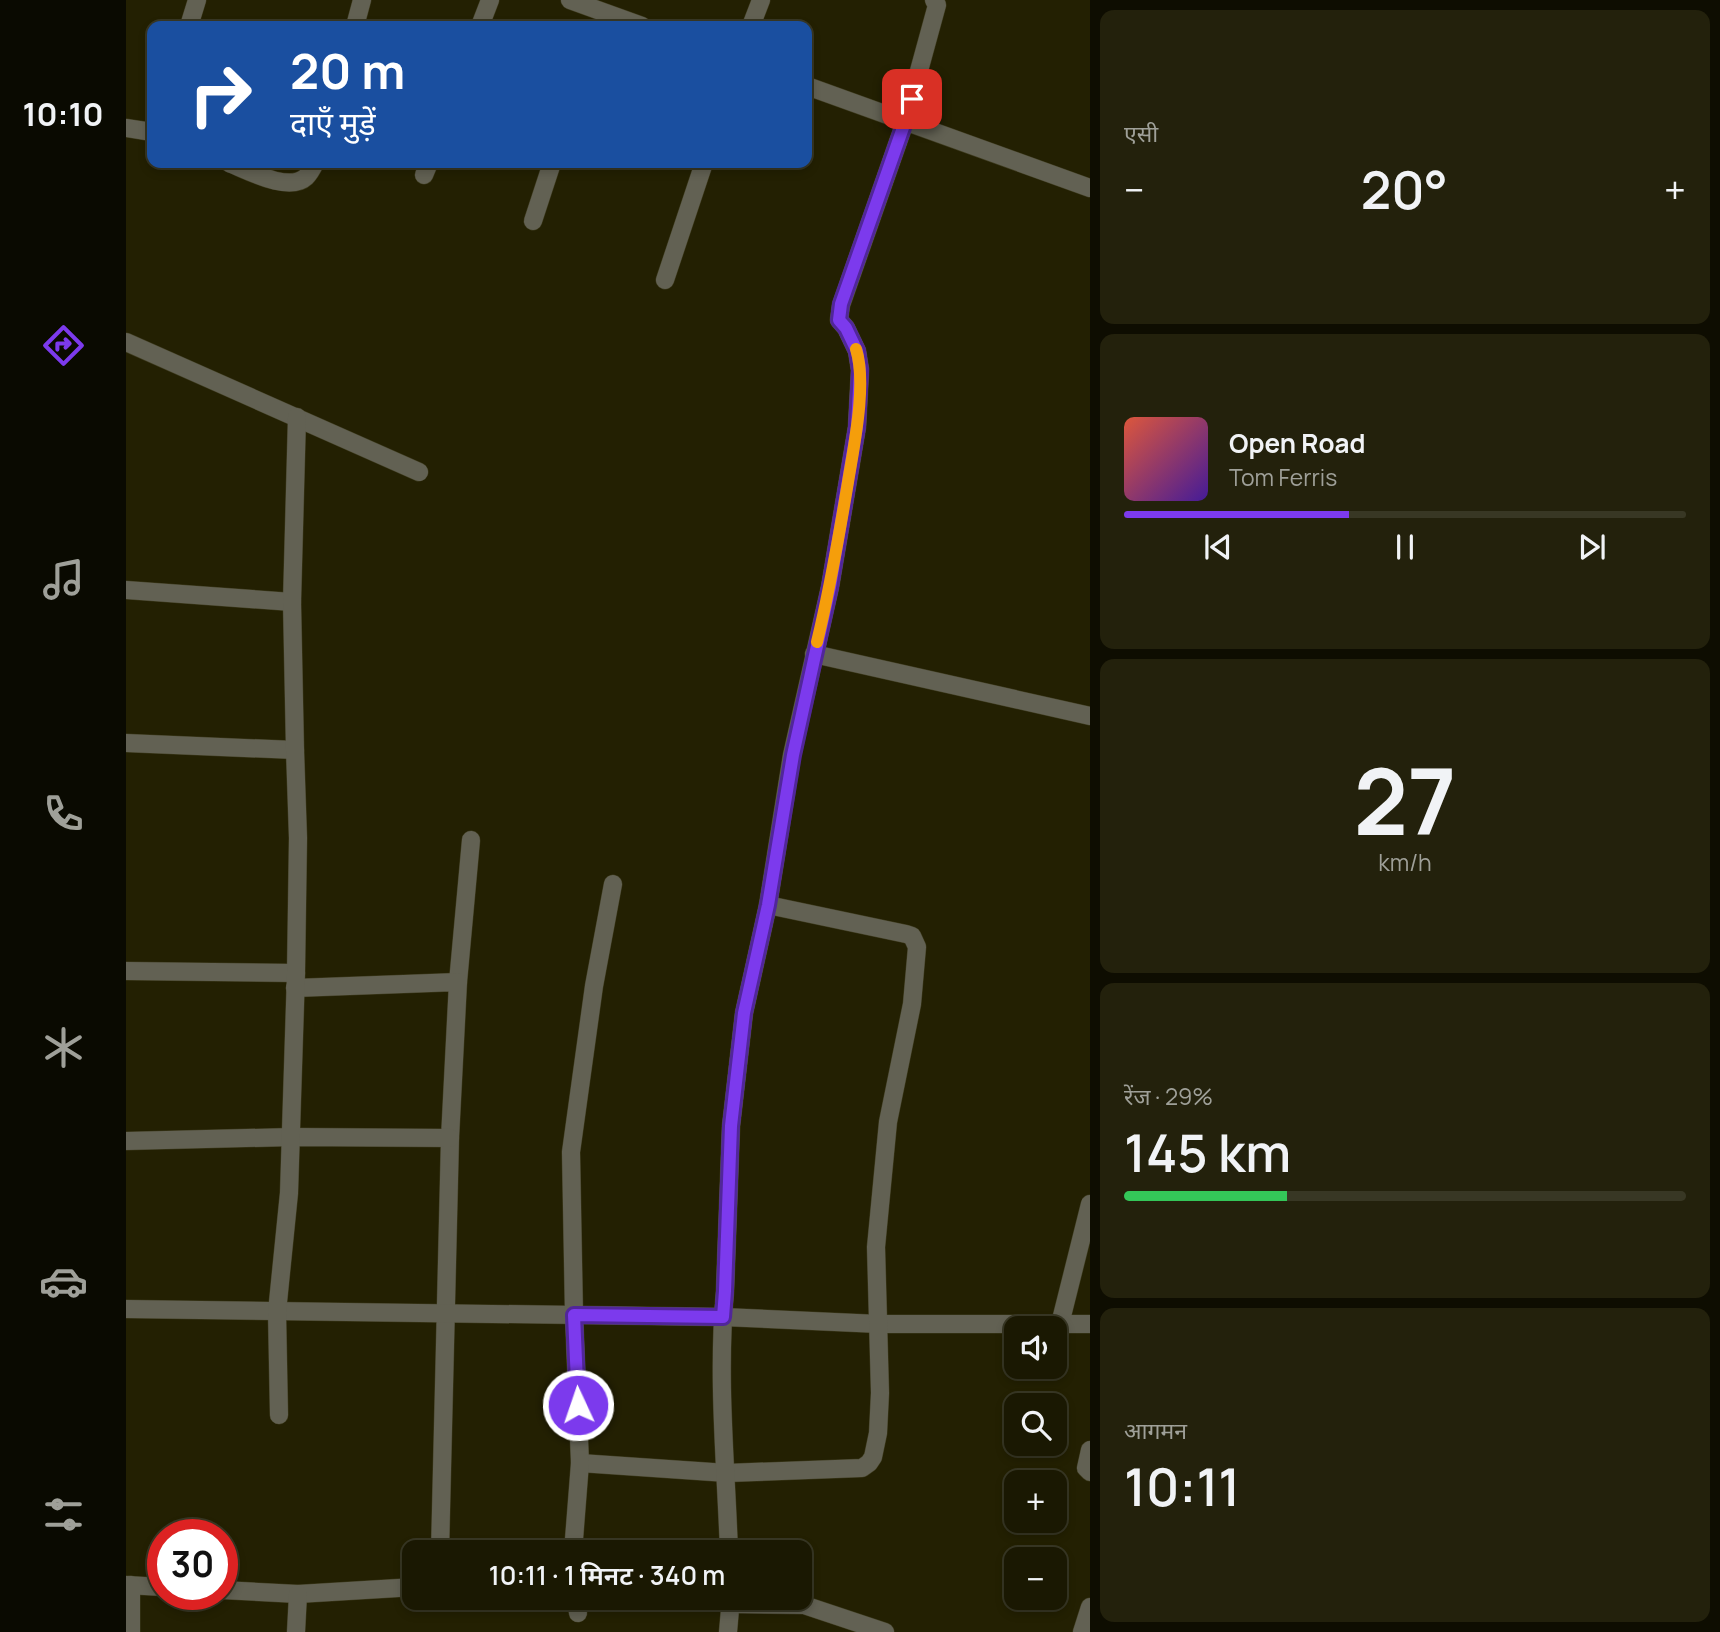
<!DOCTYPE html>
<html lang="hi">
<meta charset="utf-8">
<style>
body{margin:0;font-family:Manrope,"Noto Sans Devanagari",sans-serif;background:#23210c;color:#f1f3f6;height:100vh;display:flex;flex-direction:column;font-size:26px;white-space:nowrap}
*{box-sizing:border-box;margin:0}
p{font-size:23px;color:#9fa099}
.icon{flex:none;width:38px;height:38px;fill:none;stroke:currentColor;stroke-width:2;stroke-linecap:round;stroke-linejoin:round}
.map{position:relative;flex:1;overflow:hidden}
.sheet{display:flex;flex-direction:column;gap:10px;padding:10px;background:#0e0d01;width:630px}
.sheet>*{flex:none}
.banner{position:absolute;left:21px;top:21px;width:665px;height:147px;border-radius:14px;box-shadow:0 4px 10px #0003,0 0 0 2px #383724;background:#1a4fa0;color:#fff;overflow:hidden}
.controls{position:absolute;left:878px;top:1316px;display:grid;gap:14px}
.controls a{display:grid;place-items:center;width:63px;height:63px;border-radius:14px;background:#1a1802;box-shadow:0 4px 10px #0003,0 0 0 2px #383724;font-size:35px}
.speed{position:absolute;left:21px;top:1519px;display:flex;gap:14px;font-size:35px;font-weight:700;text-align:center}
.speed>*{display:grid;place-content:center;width:91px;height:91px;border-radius:50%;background:#1a1802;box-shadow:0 4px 10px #0003,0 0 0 2px #383724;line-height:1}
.speed .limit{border:10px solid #d22;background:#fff;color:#111}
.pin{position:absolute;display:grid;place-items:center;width:60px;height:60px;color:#fff;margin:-30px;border-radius:14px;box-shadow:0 4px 10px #0006}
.me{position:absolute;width:77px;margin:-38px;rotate:357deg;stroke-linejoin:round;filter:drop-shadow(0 0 5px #0008)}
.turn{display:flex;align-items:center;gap:24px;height:147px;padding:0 28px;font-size:32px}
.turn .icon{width:91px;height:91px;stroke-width:2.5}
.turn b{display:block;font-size:49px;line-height:60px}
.big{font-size:52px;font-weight:600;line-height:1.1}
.sheet .widget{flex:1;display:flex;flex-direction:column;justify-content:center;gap:10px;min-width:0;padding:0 24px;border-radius:14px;background:#23210c}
.sheet .dial{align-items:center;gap:0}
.dial b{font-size:91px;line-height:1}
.song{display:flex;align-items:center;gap:21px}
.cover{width:84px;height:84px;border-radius:10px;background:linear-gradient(135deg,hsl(10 70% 55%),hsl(260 70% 35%))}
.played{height:7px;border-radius:4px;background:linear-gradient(90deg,#7c3aed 40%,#383724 40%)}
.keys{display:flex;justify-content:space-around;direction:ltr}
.heat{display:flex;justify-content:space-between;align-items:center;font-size:38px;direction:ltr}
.charge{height:10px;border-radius:5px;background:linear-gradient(90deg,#34c759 29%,#383724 0)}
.trip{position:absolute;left:276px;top:1540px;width:410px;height:70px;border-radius:14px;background:#1a1802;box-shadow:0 4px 10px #0003,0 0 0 2px #383724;font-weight:600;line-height:70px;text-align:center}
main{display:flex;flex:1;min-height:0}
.tab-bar{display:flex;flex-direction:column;width:126px;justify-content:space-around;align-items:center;background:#0a0a01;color:#9fa099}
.tab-bar .icon{width:49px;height:49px}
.tab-bar .current{color:#7c3aed}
.tab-bar b{font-size:32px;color:#f1f3f6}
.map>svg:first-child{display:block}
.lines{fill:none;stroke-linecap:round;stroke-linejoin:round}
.minor-casing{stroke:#3f3c20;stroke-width:19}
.minor{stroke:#626153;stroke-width:18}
.route-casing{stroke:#51269a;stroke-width:18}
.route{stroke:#7c3aed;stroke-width:12}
.slow{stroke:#f59e0b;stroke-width:12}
</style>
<main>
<nav class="tab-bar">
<b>10:10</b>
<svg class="icon current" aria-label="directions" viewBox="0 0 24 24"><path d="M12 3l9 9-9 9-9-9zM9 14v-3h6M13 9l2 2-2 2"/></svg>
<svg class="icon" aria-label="music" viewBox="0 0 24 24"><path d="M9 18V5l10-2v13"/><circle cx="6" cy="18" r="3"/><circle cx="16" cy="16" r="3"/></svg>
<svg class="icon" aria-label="phone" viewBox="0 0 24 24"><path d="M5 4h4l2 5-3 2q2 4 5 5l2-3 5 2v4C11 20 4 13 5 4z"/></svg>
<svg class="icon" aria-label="climate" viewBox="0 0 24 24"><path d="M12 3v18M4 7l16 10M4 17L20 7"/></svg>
<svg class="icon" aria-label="car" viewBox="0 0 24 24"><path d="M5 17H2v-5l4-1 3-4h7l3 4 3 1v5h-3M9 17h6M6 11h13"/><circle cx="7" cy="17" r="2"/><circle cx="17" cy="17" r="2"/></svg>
<svg class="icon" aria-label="filters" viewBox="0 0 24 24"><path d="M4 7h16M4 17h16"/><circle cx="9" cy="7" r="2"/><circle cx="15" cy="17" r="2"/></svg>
</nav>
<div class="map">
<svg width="964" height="1632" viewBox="0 0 964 1632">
<rect width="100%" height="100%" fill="#232002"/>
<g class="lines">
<g class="minor-casing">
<g id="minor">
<path d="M444,0L516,26"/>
<path d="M63,26L71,0"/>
<path d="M229,26L236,0"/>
<path d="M354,26L364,0"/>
<path d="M625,26L635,0"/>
<path d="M681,86L964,188"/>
<path d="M0,128L26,132"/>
<path d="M103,163C121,170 163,193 180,177C183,174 187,167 189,163"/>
<path d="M298,175L303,163"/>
<path d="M407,221L426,163"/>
<path d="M539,280L578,163"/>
<path d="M0,342L293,472"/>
<path d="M0,590L166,602"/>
<path d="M688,654L964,716"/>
<path d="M0,743L169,750"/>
<path d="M0,971L170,973"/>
<path d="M332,982L345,840"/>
<path d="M169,988L332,982L324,1138L314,1552"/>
<path d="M0,1141L166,1137L324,1138"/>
<path d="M0,1309L597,1317L753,1324H964"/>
<path d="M934,1324L964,1204"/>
<path d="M153,1415L151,1312L163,1193L170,973L172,838L169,750L166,602L171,417"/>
<path d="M964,1450L960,1468L964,1472"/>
<path d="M454,1463L601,1473L736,1468L743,1463L747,1457L752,1433L754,1393L750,1247L762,1122L786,1004L791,947L786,936L780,934L642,905"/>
<path d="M447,1552L454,1463L448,1315L445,1152L468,986L487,884"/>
<path d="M603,1552C600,1466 591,1378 599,1291L605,1126L618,1013L642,905L666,755L704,587L731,427L734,370L731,351L720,328L713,320L715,305L779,122L811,5L808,0"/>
<path d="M0,1585L37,1587"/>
<path d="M5,1585V1632"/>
<path d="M96,1590L172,1594L289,1587"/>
<path d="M450,1598L452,1613"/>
<path d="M605,1604L678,1605L759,1632"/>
<path d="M170,1632L172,1594"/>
<path d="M602,1632L605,1598"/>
<path d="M956,1632L964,1607"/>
</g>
</g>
<use href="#minor" class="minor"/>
</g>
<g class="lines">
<g class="route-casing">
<path id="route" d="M452,1405L448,1315L597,1317L599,1291L605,1126L618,1013L642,905L667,755L704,587L731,427L734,370L731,351L720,328L713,320L715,304L779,122L786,99"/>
</g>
<use href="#route" class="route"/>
<path class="slow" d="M691,642C704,589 713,536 722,482C728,445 741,384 730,349"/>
</g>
</svg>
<div class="controls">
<a><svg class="icon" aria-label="sound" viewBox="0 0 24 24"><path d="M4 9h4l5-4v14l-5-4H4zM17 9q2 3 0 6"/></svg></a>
<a><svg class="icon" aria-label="search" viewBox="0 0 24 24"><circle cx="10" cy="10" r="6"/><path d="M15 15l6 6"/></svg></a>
<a>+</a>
<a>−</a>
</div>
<div class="speed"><div class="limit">30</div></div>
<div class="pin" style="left:786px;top:99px;background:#d93025"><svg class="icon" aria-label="arrive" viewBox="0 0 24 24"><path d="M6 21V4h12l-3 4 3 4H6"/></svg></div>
<svg class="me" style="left:452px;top:1405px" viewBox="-20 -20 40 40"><circle r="17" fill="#7c3aed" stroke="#fff" stroke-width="3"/><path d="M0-11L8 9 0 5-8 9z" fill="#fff"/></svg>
<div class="trip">10:11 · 1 मिनट · 340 m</div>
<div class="banner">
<div class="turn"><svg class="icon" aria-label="right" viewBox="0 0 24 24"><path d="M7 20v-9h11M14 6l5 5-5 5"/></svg><div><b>20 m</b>दाएँ मुड़ें</div></div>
</div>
</div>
<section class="sheet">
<div class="widget"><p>एसी</p>
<div class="heat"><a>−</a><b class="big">20°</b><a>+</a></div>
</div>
<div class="widget">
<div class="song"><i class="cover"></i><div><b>Open Road</b><p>Tom Ferris</p></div></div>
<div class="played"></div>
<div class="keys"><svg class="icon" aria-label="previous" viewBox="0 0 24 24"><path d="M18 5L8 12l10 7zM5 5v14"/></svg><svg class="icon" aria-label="pause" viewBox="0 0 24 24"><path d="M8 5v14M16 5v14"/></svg><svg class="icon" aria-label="next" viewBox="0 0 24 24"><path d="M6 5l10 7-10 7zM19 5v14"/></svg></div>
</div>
<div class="widget dial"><b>27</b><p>km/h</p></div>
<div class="widget"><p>रेंज · 29%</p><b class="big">145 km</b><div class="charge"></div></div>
<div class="widget"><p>आगमन</p><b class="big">10:11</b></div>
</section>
</main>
